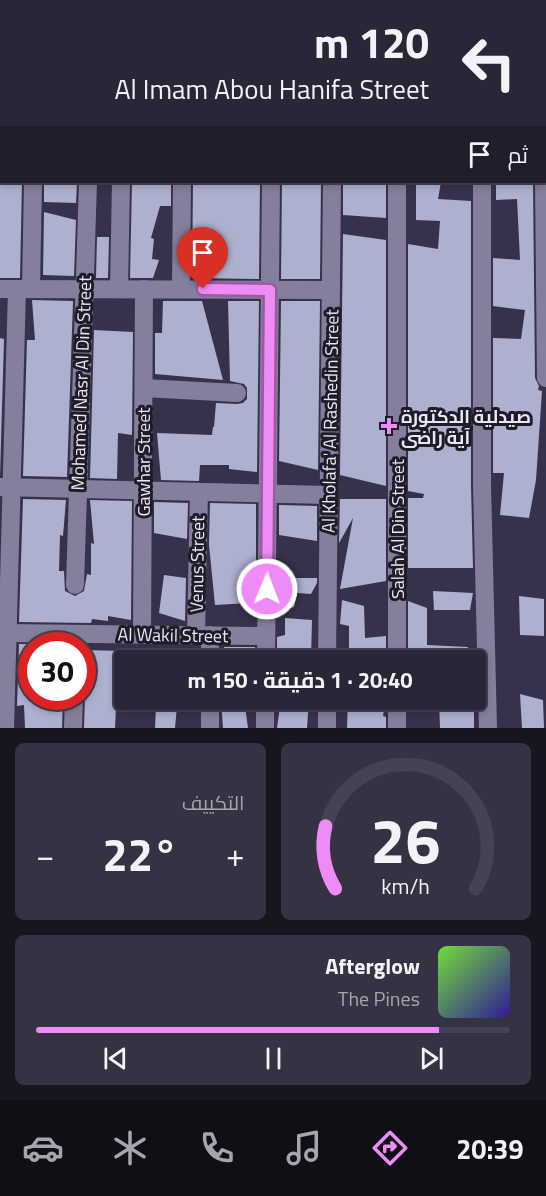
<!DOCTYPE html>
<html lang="ar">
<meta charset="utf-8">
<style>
body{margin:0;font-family:"Titillium Web",Cairo,sans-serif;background:#353243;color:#f1f3f6;direction:rtl;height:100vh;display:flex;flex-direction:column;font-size:22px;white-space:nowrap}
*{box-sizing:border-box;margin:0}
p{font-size:20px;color:#a5a5ae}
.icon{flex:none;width:33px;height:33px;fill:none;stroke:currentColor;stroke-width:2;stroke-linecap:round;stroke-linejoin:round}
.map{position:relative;height:728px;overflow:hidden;direction:ltr}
.details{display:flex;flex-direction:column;gap:15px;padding:15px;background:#17151f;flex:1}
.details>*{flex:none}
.hud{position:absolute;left:0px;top:0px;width:546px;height:183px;box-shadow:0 3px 9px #0003,0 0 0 2px #454353;direction:rtl;background:#292638;color:#f1f3f6;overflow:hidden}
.speed{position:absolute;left:18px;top:632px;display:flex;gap:12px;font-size:30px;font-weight:700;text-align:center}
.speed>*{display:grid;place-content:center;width:78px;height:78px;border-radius:50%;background:#292638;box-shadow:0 3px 9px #0003,0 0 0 2px #454353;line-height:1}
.speed .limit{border:9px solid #d22;background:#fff;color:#111}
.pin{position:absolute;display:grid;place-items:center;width:51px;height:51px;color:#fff;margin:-62px -26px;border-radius:50% 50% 50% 0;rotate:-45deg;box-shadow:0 0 6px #0007}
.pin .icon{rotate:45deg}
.me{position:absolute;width:66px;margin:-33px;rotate:1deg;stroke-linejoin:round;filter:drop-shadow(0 0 4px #0008)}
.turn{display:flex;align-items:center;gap:21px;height:126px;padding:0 18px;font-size:27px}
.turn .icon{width:78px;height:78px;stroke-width:2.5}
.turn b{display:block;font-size:42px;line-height:51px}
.then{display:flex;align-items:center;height:57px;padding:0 18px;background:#0003;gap:12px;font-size:22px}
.big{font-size:45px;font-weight:700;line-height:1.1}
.details .widget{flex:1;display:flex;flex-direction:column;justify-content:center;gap:9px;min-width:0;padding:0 21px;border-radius:9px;background:#353243}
.details .dial{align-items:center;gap:0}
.dial svg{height:156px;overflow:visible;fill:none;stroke:#454353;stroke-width:7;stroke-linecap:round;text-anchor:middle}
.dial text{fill:#f1f3f6;stroke:none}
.song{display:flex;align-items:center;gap:18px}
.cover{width:72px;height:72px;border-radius:9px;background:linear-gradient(135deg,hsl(100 70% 55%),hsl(250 70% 35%))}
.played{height:6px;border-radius:3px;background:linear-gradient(90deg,#ef8bf7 85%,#454353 85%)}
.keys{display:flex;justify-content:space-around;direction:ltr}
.heat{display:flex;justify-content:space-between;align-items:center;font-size:33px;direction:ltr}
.details .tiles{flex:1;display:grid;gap:15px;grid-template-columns:1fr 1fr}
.widget:last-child{grid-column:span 2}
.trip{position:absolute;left:114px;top:650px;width:372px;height:60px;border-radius:6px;background:#292638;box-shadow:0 3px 9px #0003,0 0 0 2px #454353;font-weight:700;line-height:60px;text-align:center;direction:rtl}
.menu{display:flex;height:96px;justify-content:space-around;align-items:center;background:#100f16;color:#a5a5ae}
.menu .icon{width:42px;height:42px}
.menu .on{color:#ef8bf7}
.menu b{font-size:27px;color:#f1f3f6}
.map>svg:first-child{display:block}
.building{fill:#adb0cf}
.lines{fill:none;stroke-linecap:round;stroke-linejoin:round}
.street{stroke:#847f9c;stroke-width:18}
.highway{stroke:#e0834a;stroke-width:18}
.route-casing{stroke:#9b5aa1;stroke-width:15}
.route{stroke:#ef8bf7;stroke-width:10}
.poi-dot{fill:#ef8bf7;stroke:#1e1c27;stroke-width:2}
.labels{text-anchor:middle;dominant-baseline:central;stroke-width:6;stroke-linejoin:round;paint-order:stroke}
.street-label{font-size:18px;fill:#e9e6f6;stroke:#1e1c27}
.poi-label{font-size:18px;font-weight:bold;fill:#e9e6f6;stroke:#1e1c27;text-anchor:start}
</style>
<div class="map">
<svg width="546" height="728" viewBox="0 0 546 728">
<rect width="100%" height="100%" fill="#37324b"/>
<g class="building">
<path d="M0,182H22L20,278H0Z"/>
<path d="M44,182H77L76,203L44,202Z"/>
<path d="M132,182H171V206H160L151,238L154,239L152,259L159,260L153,278H130Z"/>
<path d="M193,182H260L259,279L192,278Z"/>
<path d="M282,182H321L320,279H281Z"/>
<path d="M343,182H386V218L343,215Z"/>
<path d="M416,182H441L438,199L471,201V485L473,568H408V498H423L424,494L408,491V244L438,249L440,221L416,220Z"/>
<path d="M496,182H533L535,378L539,386L538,390L542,391L536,480L529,518L500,515L504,473H493V338L521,339L525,310L493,306V258L520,260L517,199L496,200Z"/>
<path d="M44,212L76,220L74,276L43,275Z"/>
<path d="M343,234L386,240V486L340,475Z"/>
<path d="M97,237H109L108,278H96Z"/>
<path d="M32,300L73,301L67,477L23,476L27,340H35Z"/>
<path d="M163,301H202L223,380L155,374V333H162Z"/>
<path d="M228,301H259L257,472L229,469V465H200L199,481L161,480L157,433L212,435L213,427H214L216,403L237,404L243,403L247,399V388L244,384L230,381Z"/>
<path d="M281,301H320L318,470L279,461Z"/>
<path d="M94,330L133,332L132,435L118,433L117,479L90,478Z"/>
<path d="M0,338L4,339L0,476Z"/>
<path d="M23,499L66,500L63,536L60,535L59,571H64L65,591L75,596L84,591L87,574L91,575V543L94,544L90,500L132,501L131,620L108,616V621L92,619L91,623L19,622Z"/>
<path d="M340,499H386V581L340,589L353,518L339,543Z"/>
<path d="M154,502L188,503L187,539L154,533Z"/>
<path d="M210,503L256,504V578L249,603L215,605L209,545Z"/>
<path d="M279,505L317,506V541L279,535Z"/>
<path d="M164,575L186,578L185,621L159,613Z"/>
<path d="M278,578H317V583L311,594L297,593L294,607L278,611Z"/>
<path d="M433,591L473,593L470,610H434Z"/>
<path d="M519,596L544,599V636L520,635Z"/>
<path d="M342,600L364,606L365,638L386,636V660H349V626L340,624Z"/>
<path d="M408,601L427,608V645L468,647L465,660H408Z"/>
<path d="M285,618L312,620L311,660H277V637L285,635Z"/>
<path d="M19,644L72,645H32V696H63L62,728H25L24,705L17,706Z"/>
<path d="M224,647H255V660H221V657L224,656Z"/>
<path d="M82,650L124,651V688H117L115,728H84L85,696L82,689Z"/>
<path d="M520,694L543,700L544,728H522Z"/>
<path d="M221,699H244L248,728H223Z"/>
<path d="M281,699H309L307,728H277Z"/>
<path d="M348,699H386L383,716L386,717V728H347Z"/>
<path d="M439,699H474V728H440Z"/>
<path d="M177,706L175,728H155L156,707Z"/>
</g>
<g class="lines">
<g class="street">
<path d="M397,0V2"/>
<path d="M35,2V0"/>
<path d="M125,2V0"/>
<path d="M185,2V0"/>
<path d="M273,2V0"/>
<path d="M336,2V0"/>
<path d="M473,2V0"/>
<path d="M397,182V660"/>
<path d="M482,182V485L488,728"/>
<path d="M544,182L546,378"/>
<path d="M0,289L331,290"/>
<path d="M31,289L33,182"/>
<path d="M119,289L121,182"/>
<path d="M181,289L182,182"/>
<path d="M144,388L237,393"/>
<path d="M1,487L329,495"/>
<path d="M75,585L88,182"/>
<path d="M8,633L266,636"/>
<path d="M142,635L144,289"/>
<path d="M196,635L199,492"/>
<path d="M210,635V660"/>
<path d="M266,660L271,182"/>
<path d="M327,660L332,182"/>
<path d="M210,699V728"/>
<path d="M327,699V728"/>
<path d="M397,699V728"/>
<path d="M5,728L17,289"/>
<path d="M73,728L74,696"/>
<path d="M265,728V699"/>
</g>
<g class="highway">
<path d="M415,0L416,2"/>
<path d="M454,0L455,2"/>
<path d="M544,108L546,109"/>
<path d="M544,157L546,158"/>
</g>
</g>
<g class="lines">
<g class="route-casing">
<path id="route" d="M203,289L270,290L267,589"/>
</g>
<use href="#route" class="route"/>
</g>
<path class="poi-dot" d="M386 417h6v6h6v6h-6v6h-6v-6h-6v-6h6z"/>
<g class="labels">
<g class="street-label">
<text transform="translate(81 383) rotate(-88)">Mohamed Nasr Al Din Street</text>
<text transform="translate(330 421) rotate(-89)">Al Kholafa' Al Rashedin Street</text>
<text transform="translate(143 462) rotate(-90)">Gawhar Street</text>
<text transform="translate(397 529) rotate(-90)">Salah Al Din Street</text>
<text transform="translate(197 564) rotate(-89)">Venus Street</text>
<text transform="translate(173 635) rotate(1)">Al Wakil Street</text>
</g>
<g class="poi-label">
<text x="401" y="416">صيدلية الدكتورة<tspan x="401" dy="21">آية راضى</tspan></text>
</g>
</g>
</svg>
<div class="speed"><div class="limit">30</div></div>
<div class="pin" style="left:203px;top:289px;background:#d93025"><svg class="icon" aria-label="arrive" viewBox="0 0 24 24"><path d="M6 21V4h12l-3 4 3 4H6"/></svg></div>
<svg class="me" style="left:267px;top:589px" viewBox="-20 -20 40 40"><circle r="17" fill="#ef8bf7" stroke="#fff" stroke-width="3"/><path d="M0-11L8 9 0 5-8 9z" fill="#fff"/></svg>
<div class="trip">20:40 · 1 دقيقة · 150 m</div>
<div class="hud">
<div class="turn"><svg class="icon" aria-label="left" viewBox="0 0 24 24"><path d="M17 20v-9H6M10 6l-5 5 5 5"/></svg><div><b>120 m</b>Al Imam Abou Hanifa Street</div></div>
<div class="then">ثم<svg class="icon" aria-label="arrive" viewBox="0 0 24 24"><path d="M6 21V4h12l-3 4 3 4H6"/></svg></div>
</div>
</div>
<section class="details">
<div class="tiles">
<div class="widget dial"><svg viewBox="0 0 100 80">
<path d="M14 69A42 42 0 1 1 86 69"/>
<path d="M14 69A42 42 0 0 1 9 37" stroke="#ef8bf7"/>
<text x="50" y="56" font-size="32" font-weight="700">26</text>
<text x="50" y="72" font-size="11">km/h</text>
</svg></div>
<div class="widget"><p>التكييف</p>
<div class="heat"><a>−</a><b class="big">22°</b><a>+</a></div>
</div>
<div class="widget">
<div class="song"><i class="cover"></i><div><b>Afterglow</b><p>The Pines</p></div></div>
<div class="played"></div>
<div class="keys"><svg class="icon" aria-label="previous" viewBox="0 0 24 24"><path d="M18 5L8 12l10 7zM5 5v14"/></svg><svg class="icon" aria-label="pause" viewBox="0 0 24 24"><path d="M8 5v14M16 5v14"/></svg><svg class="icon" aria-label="next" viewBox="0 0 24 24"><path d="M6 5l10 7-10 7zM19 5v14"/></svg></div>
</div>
</div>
</section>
<nav class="menu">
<b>20:39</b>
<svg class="icon on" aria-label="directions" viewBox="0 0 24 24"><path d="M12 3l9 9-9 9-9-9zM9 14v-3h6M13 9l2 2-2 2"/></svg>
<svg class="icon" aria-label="music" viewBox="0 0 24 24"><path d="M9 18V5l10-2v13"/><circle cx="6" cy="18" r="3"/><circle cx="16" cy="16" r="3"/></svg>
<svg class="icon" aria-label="phone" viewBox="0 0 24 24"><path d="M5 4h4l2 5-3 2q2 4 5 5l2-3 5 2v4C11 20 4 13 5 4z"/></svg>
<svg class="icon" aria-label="climate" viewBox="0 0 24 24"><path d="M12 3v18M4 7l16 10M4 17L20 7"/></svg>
<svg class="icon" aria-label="car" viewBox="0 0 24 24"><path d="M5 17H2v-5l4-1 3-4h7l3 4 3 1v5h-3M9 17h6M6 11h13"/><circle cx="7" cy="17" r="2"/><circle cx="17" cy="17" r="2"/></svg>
</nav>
